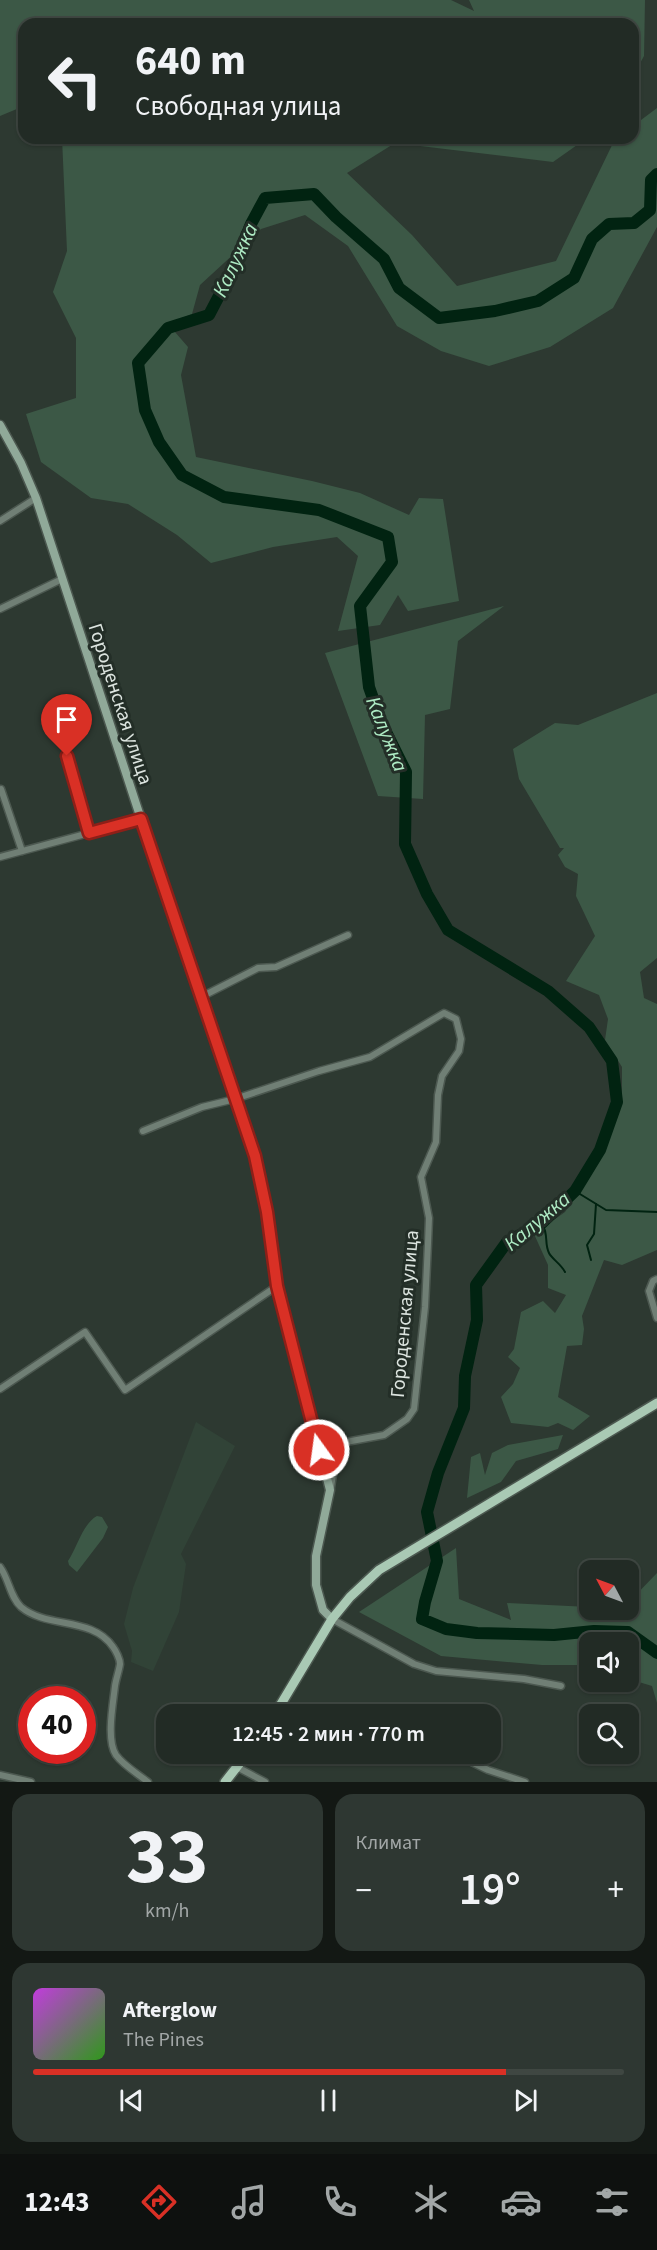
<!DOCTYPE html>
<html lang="ru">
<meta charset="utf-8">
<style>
body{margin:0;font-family:"Source Sans 3",sans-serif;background:#2e3732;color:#f1f3f6;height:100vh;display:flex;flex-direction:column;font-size:22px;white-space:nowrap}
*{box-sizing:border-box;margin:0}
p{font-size:20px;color:#a2a7a7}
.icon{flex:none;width:33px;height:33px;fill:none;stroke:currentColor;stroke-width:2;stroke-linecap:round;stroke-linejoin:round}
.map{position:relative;height:1782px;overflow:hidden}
.details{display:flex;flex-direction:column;gap:12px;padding:12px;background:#131814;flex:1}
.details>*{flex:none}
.hud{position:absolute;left:18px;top:18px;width:621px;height:126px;border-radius:18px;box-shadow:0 2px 4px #0004,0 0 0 2px #3f4742;background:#222b25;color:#f1f3f6;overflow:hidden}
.needle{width:39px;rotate:311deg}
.fabs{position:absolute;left:579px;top:1560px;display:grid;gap:12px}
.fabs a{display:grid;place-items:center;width:60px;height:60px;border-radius:12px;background:#222b25;box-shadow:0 2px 4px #0004,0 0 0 2px #3f4742;font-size:30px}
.speed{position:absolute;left:18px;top:1686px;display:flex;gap:12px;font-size:30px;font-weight:700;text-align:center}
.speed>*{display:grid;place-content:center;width:78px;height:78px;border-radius:50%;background:#222b25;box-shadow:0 2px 4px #0004,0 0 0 2px #3f4742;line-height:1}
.speed .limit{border:9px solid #d22;background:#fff;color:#111}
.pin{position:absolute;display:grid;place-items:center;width:51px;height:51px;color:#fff;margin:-62px -26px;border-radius:50% 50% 50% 0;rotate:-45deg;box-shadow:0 0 6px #0007}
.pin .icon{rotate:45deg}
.me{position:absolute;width:66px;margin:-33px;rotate:346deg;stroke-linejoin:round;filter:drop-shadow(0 0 4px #0008)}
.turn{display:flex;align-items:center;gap:21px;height:126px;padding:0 18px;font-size:27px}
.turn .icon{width:78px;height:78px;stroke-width:2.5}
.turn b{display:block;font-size:42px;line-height:51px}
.big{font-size:45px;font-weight:600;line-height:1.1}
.details .card{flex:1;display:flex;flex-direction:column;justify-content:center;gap:9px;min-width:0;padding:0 21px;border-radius:18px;background:#2e3732}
.details .dial{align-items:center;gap:0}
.dial b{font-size:78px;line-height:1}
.song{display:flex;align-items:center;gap:18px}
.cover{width:72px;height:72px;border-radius:9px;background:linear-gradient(135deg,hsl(290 70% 55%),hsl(110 70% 35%))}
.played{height:6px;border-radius:3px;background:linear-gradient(90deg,#d93025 80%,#3f4742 80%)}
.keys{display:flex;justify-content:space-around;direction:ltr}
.heat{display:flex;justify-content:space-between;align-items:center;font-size:33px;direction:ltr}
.details .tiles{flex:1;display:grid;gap:12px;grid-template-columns:1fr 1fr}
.card:last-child{grid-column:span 2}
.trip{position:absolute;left:156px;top:1704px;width:345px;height:60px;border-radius:18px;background:#222b25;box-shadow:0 2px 4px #0004,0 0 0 2px #3f4742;font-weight:600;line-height:60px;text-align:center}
.tabs{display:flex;height:96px;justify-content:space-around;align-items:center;background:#0e110f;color:#a2a7a7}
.tabs .icon{width:42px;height:42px}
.tabs .on{color:#d93025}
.tabs b{font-size:27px;color:#f1f3f6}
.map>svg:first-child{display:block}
.built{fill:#314337}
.green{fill:#3c5846}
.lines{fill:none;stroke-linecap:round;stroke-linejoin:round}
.stream{stroke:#012311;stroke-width:2}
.river{stroke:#012311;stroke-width:12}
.street-casing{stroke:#4c5850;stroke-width:9}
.secondary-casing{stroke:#4c5850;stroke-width:11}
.primary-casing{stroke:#4c5850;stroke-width:12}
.street{stroke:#707f75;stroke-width:6}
.secondary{stroke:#90a999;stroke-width:8}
.primary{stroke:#a9c9b4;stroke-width:9}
.route-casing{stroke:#8d1f18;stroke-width:15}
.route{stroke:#d93025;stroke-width:10}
.labels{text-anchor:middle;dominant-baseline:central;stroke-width:6;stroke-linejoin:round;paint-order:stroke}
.street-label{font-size:20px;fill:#dce4df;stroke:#232e27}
.water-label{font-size:21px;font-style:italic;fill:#aeebc4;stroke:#232e27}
</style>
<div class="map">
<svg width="657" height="1782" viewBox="0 0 657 1782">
<rect width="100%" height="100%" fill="#2d3931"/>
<path class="built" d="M196,1422L235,1446L181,1554L186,1564L179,1612L153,1671L131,1662L132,1651L124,1624L133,1588Z"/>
<g class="green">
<path d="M0,0H451L474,11L469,0H645L644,56L633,76V24H237L229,19L227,24H24V106L0,116Z"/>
<path d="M657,108V227L613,308L550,347L489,366L441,351L397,326L348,246L305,215L261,229L200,285L192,314L168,324L188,347L181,375L196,457L312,481L360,493L409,515L419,498L443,499L459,601L408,611L398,595L380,625L338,631L358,556L337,537L273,547L211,563L177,535L128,504L91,498L41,462L26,414L76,398V338L53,292L67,251L62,138H587L553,162L395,143L347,173L412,235L457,286L556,261L614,141L617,138H633V126Z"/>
<path d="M504,606L458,641L450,709L425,715L423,799L378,796L325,653Z"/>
<path d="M657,693V958L640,972L644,998L657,1004V1250L622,1265L604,1260L582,1316L584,1329L582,1345L567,1346L558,1397L590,1416L573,1430L558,1423L548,1427L511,1423L501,1397L513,1384L520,1368L508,1357L514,1349L521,1312L543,1301L555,1313L566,1295L548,1288V1265L534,1234L565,1212L595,1167L622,1104V1067L605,1040L608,1019L599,995L566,981L595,936L576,896L578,874L565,867L558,855L564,848H560L519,779L513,749L555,723L578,725Z"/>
<path d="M563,1435L558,1449L516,1461L501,1482L467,1498L471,1457L480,1453L485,1475L492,1453L508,1445Z"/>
<path d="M97,1516L102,1517L108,1527L103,1538L77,1572L69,1565L68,1561C77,1548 83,1523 97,1516Z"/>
<path d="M456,1548L459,1599L511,1620L507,1603L589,1607L590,1610H628L629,1602L657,1573V1703L652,1686L629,1679L628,1642H590L589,1668L579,1665H542L441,1656L359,1612Z"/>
</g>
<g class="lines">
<g class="stream">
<path d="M575,1191L606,1210L657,1212"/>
<path d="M542,1223C549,1236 544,1243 549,1253C552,1259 561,1264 565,1272"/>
<path d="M591,1260L587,1245L594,1234L596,1204"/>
</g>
<path class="river" d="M657,174L651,180L650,210L634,223L609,224L592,239L574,278L538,301L495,311L439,318L399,288L384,259L336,217L314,194L265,198L251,224L232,271L209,315L168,328L138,363L145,410L159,442L182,475L224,497L319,510L388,537L392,562L360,606L369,687L382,724L406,772L405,844L427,894L448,930L548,991L589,1027L612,1061L617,1102L600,1150L575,1191L542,1223L507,1242L476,1285L477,1320L465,1376L464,1408L438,1473L427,1512L437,1561L425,1602L422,1619L446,1629L477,1633L554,1635L594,1631L628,1632L657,1653"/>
<g class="street-casing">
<g id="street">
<path d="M0,521L36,498"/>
<path d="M0,609L62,579"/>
<path d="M67,756L89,833"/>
<path d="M1,789L22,851"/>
<path d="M0,857L141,819"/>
<path d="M201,997L258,968L276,967L348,935"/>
<path d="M143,1131L202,1107L235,1099L319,1071L370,1057L444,1013L456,1019L461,1039L459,1051L442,1076L438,1095L436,1142L421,1177L429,1218L428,1243L425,1307L414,1409L407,1419L384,1435L346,1442L337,1450L331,1487"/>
<path d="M657,1279L653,1281L649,1291L657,1318"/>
<path d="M0,1389L85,1332L125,1390L277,1286"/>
<path d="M0,1567C9,1579 10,1597 21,1607C47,1629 92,1616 113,1647C116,1651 120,1659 120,1664C119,1671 116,1679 115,1686C113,1704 106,1740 116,1755C123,1765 138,1774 148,1782"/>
<path d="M332,1619L414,1664L436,1671L524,1679L561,1686"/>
<path d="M444,1754L461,1757L488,1770L525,1782"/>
<path d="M237,1767L265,1782"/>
<path d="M0,1775L31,1782"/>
</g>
</g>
<g class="secondary-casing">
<path id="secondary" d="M0,425L21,463L36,498L141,819L255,1156L267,1212L277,1286L330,1490L316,1556V1585L323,1610L332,1619"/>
</g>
<g class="primary-casing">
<g id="primary">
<path d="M275,1714L332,1619L350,1597L379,1570L657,1403"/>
<path d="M225,1782L247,1754"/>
</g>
</g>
<use href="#street" class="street"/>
<use href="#secondary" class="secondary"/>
<use href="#primary" class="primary"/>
</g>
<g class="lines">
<g class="route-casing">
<path id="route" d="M67,756L89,833L141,819L255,1156L267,1212L277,1286L319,1450"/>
</g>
<use href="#route" class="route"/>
</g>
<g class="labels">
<g class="street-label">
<text transform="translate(120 704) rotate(72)">Городенская улица</text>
<text transform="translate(405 1314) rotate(-85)">Городенская улица</text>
</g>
<g class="water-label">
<text transform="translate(235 260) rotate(-65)">Калужка</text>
<text transform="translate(387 734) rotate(68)">Калужка</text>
<text transform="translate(537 1221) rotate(-40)">Калужка</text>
</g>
</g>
</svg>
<div class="fabs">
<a><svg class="needle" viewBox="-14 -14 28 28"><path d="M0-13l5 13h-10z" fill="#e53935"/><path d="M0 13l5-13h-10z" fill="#a2a7a7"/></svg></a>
<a><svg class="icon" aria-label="sound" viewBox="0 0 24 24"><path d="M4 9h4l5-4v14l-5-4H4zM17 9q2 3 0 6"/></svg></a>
<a><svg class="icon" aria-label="search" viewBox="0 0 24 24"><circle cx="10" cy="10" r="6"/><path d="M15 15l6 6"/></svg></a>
</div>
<div class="speed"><div class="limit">40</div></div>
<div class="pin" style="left:67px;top:756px;background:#d93025"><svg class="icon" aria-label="arrive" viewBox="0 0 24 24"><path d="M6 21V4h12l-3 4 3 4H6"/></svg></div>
<svg class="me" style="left:319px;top:1450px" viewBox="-20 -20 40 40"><circle r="17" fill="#d93025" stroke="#fff" stroke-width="3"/><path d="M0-11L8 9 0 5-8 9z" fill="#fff"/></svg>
<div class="trip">12:45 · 2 мин · 770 m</div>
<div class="hud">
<div class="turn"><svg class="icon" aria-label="left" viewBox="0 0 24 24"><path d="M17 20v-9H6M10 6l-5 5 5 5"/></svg><div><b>640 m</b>Свободная улица</div></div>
</div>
</div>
<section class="details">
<div class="tiles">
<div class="card dial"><b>33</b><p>km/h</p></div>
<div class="card"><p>Климат</p>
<div class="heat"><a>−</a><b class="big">19°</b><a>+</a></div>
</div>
<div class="card">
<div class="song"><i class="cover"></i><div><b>Afterglow</b><p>The Pines</p></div></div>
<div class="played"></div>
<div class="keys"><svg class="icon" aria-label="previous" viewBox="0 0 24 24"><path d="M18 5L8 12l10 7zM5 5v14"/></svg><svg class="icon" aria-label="pause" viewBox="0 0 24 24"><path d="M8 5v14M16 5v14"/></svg><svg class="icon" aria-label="next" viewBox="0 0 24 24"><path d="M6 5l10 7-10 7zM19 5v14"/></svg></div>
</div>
</div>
</section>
<nav class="tabs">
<b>12:43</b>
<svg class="icon on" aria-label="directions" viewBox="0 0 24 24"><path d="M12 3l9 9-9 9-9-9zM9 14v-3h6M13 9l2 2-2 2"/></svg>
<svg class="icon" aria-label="music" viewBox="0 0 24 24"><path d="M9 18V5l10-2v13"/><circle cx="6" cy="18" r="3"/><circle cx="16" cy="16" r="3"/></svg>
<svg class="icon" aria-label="phone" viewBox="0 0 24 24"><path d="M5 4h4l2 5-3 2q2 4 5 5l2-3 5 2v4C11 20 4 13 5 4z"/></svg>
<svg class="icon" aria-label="climate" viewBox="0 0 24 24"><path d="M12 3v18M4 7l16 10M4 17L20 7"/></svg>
<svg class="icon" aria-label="car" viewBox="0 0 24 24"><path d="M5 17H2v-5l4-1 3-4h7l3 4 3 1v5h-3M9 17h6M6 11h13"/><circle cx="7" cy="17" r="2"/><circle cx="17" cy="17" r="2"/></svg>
<svg class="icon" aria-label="filters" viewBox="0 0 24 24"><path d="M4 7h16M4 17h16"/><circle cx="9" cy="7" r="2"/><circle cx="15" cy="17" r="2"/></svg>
</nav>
